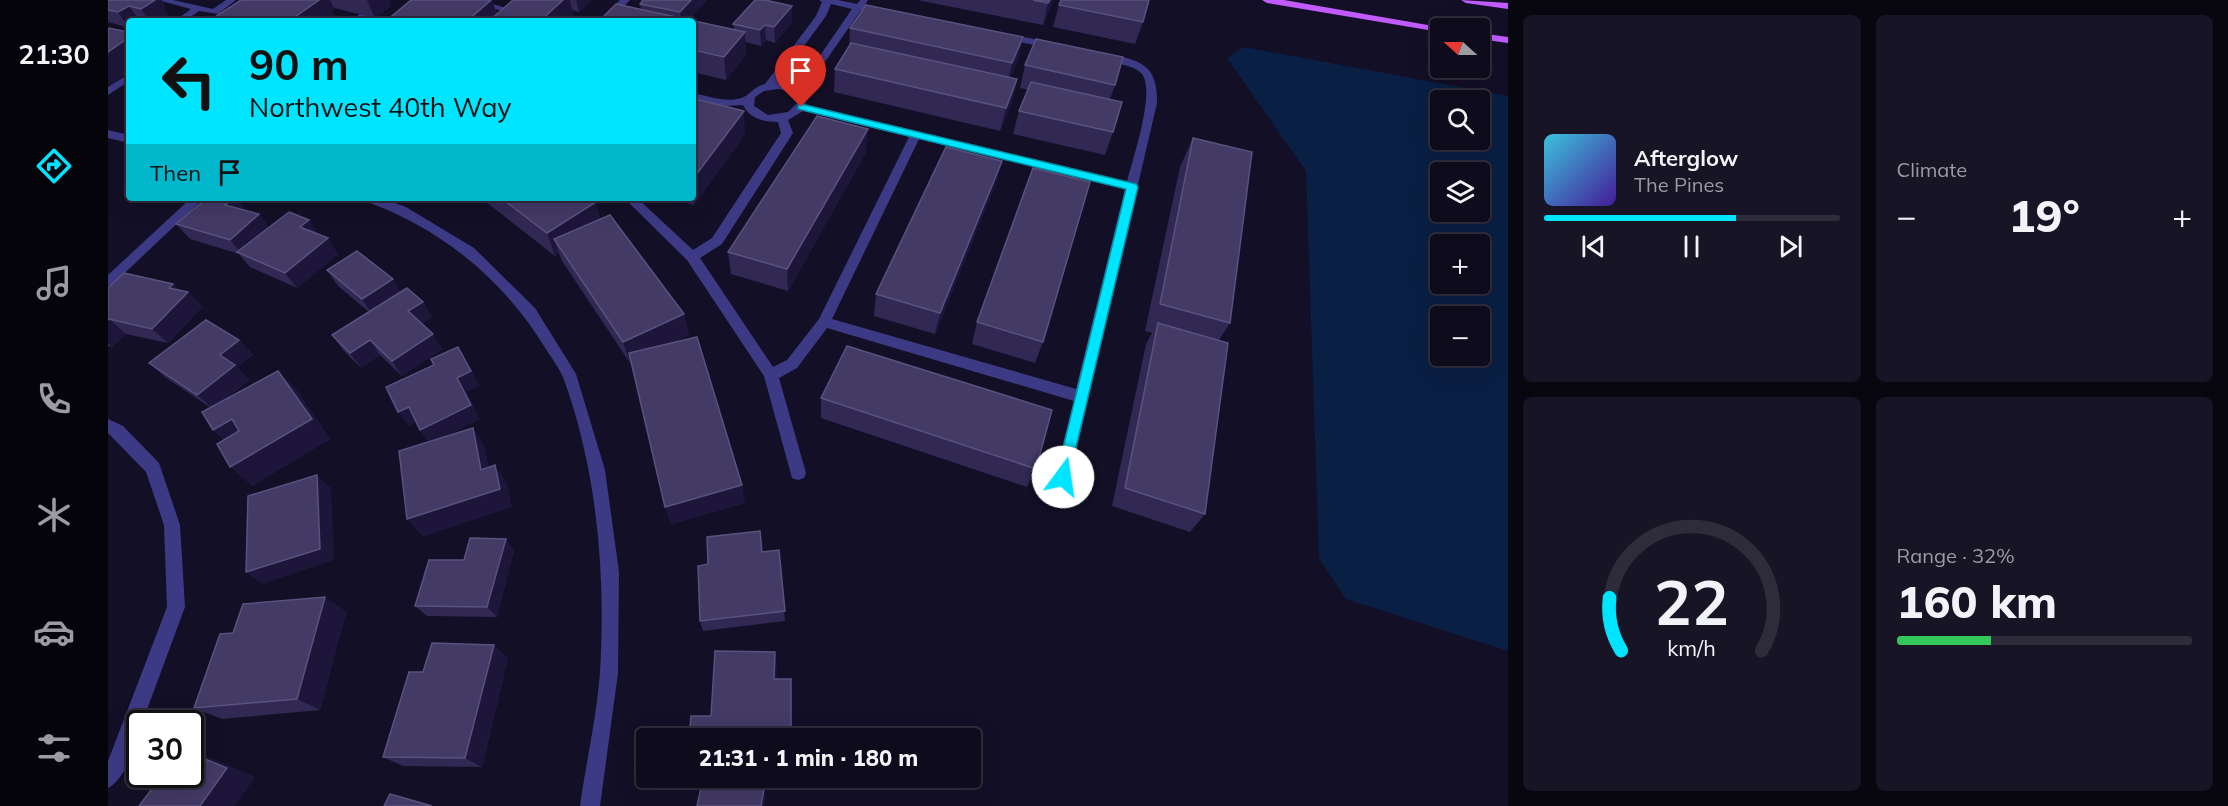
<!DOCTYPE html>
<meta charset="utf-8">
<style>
body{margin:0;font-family:Mulish,sans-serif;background:#171425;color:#f1f3f6;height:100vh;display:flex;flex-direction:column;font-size:22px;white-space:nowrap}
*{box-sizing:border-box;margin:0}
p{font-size:20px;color:#9b9ba3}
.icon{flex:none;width:33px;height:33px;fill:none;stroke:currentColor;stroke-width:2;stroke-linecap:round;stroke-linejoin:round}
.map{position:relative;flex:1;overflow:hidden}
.sheet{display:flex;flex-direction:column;gap:15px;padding:15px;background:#08060f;width:720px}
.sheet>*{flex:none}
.guide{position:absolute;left:18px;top:18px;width:570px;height:183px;border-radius:6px;box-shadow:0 6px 24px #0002,0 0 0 2px #2e2b3b;background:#00e5ff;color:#111;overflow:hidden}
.needle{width:39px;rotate:291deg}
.buttons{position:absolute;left:1322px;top:18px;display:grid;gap:12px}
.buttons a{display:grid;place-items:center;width:60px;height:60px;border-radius:6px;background:#0e0b1c;box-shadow:0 6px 24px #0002,0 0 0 2px #2e2b3b;font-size:30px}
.speed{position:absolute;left:18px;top:710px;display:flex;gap:12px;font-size:30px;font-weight:700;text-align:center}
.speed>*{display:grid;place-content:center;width:78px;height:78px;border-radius:50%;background:#0e0b1c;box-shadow:0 6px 24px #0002,0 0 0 2px #2e2b3b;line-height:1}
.speed .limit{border:3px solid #111;border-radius:9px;background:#fff;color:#111}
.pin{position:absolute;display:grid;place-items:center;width:51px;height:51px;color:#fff;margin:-62px -26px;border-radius:50% 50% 50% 0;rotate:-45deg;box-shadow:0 0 6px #0007}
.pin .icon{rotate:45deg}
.me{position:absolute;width:66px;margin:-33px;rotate:14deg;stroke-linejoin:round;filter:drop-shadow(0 0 4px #0008)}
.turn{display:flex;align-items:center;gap:21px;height:126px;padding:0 24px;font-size:27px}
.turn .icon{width:78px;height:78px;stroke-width:2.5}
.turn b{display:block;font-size:42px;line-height:51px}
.then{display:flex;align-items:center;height:57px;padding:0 24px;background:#0003;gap:12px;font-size:22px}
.big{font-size:45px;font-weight:800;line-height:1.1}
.sheet .card{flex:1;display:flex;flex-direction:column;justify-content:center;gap:9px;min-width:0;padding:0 21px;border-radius:9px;background:#171425}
.sheet .dial{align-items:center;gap:0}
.dial svg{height:156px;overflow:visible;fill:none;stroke:#2e2b3b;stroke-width:7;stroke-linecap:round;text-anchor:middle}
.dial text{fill:#f1f3f6;stroke:none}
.song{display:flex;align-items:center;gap:18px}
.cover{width:72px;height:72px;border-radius:9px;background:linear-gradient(135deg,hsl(190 70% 55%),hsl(260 70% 35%))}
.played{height:6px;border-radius:3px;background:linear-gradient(90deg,#00e5ff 65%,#2e2b3b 65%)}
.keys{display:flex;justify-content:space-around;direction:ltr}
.heat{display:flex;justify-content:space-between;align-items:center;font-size:33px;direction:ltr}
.charge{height:9px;border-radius:4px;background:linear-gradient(90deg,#34c759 32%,#2e2b3b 0)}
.sheet .tiles{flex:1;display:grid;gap:15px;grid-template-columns:repeat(2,1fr)}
.trip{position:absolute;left:528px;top:728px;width:345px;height:60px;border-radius:6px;background:#0e0b1c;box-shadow:0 6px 24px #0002,0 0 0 2px #2e2b3b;font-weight:800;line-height:60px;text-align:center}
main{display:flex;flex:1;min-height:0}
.tab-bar{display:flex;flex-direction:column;width:108px;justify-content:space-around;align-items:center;background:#06040b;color:#9b9ba3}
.tab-bar .icon{width:42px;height:42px}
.tab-bar .on{color:#00e5ff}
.tab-bar b{font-size:27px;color:#f1f3f6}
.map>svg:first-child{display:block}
.water{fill:#0a1f44;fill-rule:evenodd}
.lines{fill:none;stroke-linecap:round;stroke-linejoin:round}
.service{fill:#3d3a85;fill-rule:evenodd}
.minor{fill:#3d3a85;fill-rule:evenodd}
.primary{fill:#c25bff;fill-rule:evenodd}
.wall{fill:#312854}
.shaded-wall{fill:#1d163a}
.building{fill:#433a66;stroke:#5a527e;stroke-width:1.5}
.route{fill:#00e5ff;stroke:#0095a6;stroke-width:1.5}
</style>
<main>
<nav class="tab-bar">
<b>21:30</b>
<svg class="icon on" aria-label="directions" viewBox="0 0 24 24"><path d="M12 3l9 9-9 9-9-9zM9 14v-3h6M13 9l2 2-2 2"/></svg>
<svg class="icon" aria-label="music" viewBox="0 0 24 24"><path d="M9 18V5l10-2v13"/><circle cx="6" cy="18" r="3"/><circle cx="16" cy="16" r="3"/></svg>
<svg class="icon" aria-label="phone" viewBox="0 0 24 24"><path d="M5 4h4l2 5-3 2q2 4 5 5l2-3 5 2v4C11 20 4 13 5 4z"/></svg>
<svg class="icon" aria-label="climate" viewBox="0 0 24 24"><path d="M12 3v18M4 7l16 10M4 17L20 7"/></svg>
<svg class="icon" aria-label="car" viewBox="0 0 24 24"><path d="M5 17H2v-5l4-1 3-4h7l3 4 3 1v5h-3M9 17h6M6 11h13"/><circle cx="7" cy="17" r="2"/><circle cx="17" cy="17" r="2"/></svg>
<svg class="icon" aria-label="filters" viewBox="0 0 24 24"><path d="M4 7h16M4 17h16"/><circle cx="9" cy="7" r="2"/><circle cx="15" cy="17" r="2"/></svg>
</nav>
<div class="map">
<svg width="1400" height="806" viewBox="0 0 1400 806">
<rect width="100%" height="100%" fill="#130f26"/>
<path class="water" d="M1136,47L1400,96V651L1238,599L1211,558L1198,171L1119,58ZM1332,100H1371V140H1332ZM1332,172H1371V212H1332ZM1332,244H1371V284H1332ZM1332,316H1371V356H1332Z"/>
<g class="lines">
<g class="service">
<path d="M50,0H65L105,9L118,0H128L110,14L91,11L77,21H67L83,9Z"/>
<path d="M269,0H278L253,21H243Z"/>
<path d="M352,0H369L399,8L395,11Z"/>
<path d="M21,74V81L0,95V87Z"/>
<path d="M83,198H96L4,285L0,286V275Z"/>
</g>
<g class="minor">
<path d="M512,0H522L502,21H491Z"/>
<path d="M711,0H730L749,4L752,0H760L757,5L780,12L775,15L753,10L701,85L697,95L698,105L1019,182C1024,161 1049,89 1033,73C1021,62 1002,65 991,56L996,53C1031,60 1050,63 1049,103L961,481L955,483L949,481L947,476L966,401L719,328L689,368L671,378L698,473L696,478L690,480L684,478L656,376L579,260L516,198H529L585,250L604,238L673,133L670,122C655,122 641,118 635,105L616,106L585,99V93C600,96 618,103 633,98C641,96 646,86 657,84L708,16L714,2ZM723,4L744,9L689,89L683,85L669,83L718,16ZM670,89L676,90L687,97L689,103L680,112L660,115L646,106L647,97L656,91ZM695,111L801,137L711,319L679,360L665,367L592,258L614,244L685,133L680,120ZM811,139L1017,189L968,389L724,319Z"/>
<path d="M896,33L946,43L951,46L946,49L892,38V34Z"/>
<path d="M0,130L21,135V143L0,138Z"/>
<path d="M255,198H273L298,207L366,248L427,308L468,374L497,470L511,572L510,673L492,806H472C478,762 489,716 492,672C498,574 489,469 455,377C450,366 442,356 436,346C394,278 332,228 257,201Z"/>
<path d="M0,419L15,426L51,463L72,525L77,607L34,723H32C32,740 16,781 0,788V761L59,607L56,525L38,472L0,433Z"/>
</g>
<g class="primary">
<path d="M1154,0H1176L1337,28H1332V32L1159,3Z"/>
<path d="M1353,0L1400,3V9L1358,3Z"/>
<path d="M1371,33L1400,37V43L1371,39Z"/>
</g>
</g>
<g class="wall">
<path d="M1,0H54L57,5L55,7L60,14L49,21H21V28L0,22V1Z"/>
<path d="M133,0H280L283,6L267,18L226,8L223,11L227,19L224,21H105L104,19Z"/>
<path d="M303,0H384L389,14L405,0H483L471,12L464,10L466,18L278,21Z"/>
<path d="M599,0L581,20L626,29L625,24L684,22L667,43L658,40L653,46L637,42L638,54L618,80L585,72V21L533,9L532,4Z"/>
<path d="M809,0H945L935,25Z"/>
<path d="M951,5L1035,22L1027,44L945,27Z"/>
<path d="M742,28L915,37L910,60L902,78L909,79L904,102L892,131L726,92L727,69L741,47Z"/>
<path d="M917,65L1007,85L1002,99L1005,132L997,155L905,134L911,111L920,90L912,88Z"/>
<path d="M637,134L586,205L562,198H585Z"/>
<path d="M1085,138L1122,323L1111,340L1097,514L1082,532L1004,506L1038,344L1044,333L1037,331L1072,167Z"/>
<path d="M758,152L680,291L623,274L620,252Z"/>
<path d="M894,161L888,183L827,334L766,316L768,294Z"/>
<path d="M99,198H129L138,211L151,214L160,227L211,235L230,254L189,288L142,267L131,254L82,239L68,224Z"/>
<path d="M373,198H482L493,219L576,314L581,335L566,342L637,503L563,524L523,363H522L454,261L451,253L447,256Z"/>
<path d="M219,270L293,292L315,302L324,317L314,323L334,349L294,376L272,355L253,368L235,350L224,335L261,312L230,286Z"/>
<path d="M65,284L71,290L80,292L94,307L60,343L18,334L4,347L0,346V288Z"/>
<path d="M869,322L935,342L927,363L864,344Z"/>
<path d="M131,340L145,355L129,367L141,380L115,401L170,371L189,391L222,439L144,486L116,440L105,430L103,408L57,377L41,363Z"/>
<path d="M713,398L928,469L919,487L713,418Z"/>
<path d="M406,550L389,617L319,616L307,606L356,560Z"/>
<path d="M671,550L677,621L595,631L592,621L600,564L654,552Z"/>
<path d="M217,597L238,612L212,710L114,719L86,708L125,633Z"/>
<path d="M400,658L374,767L295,766L275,757L315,672Z"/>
</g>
<g class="shaded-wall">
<path d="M40,0H54L57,5L55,7L60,14L49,21H41L33,9Z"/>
<path d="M207,0H222L226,8L223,11L227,19L224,21H181Z"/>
<path d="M259,0H280L283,6L267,18Z"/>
<path d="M383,0H384L391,21H359Z"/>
<path d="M455,0H462L466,18L463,21H432Z"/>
<path d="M468,0H483L471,12Z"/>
<path d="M583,0H599L580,21H573L572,12Z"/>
<path d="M942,0H945L935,25L940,3Z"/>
<path d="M21,6L32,21H21V28L10,12Z"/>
<path d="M684,6V22L667,43L666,27Z"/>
<path d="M657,25L658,40L653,46L652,30Z"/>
<path d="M637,32L638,54L618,80L616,57Z"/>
<path d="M21,37V72L0,87V52Z"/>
<path d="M915,37L910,60L899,85L904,63Z"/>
<path d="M909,79L904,102L892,131L898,108Z"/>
<path d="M636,111L637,134L586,205L585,198V179Z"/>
<path d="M760,129L758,152L680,291L679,269Z"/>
<path d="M894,161L888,183L827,334L832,313Z"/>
<path d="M125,198H129L139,212L117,205Z"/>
<path d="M488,202L494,225L446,239L451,253L447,256L439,233Z"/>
<path d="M151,214L162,230L133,253L122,240Z"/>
<path d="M201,220L212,236L192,227Z"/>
<path d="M220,238L230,254L189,288L177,273Z"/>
<path d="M285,279L294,294L264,314L254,299Z"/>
<path d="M65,284L76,296L80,292L94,307L60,343L44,329L61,288Z"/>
<path d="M315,302L324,317L309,326L300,311Z"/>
<path d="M576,314L581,335L522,363L515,342Z"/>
<path d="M1,319L18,334L4,347L0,343V320Z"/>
<path d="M325,334L334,349L294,376L284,361Z"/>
<path d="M131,340L145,355L129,367L141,380L105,409L89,395L112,355Z"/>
<path d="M262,340L272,355L253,368L242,353Z"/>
<path d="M350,347L372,386L358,392L372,419L322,444L312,430L349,378Z"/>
<path d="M170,371L189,391L222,439L144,486L122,467Z"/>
<path d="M301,407L312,421L301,426L290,412Z"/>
<path d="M124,419L145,439L127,449L105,430Z"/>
<path d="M365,428L377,447L385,488L373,470Z"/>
<path d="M387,465L399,484L404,507L315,537L299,519Z"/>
<path d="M209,475L223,488L226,560L154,584L138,572Z"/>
<path d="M634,485L637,503L563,524L557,507Z"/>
<path d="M398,539L406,550L389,617L379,607Z"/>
<path d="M217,597L238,612L212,710L189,699Z"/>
<path d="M386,645L400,658L374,767L357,758Z"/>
<path d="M667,652L669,665L668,692L666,679Z"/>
<path d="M683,679L684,691V738H683Z"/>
<path d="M82,752L103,758L147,777L127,806H92Z"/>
<path d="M656,789L658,796L656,806H653Z"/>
</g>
<g class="building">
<path d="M1,0H47L33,9L21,6L10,12L0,10V1Z"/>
<path d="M133,0H211L181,21H111L104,19Z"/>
<path d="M303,0H383L359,21H278Z"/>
<path d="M405,0H455L432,21H381Z"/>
<path d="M535,0H583L572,12L532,4Z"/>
<path d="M647,0H657L684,6L666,27L657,25L652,30L625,24Z"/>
<path d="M925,0H942L940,3Z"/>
<path d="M953,0H1041L1035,22L951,5Z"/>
<path d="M508,4L637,32L616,57L585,50V21H491Z"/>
<path d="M758,5L915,37L904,63L742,28Z"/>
<path d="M0,28L21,32V37L0,52Z"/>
<path d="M928,39L1015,57L1007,85L917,65Z"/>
<path d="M743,43L909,79L898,108L727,69Z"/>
<path d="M923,82L1014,102L1005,132L911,111Z"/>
<path d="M587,99L636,111L585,179V102Z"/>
<path d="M709,116L760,129L679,269L620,252Z"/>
<path d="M1085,138L1144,152L1122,323L1052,304Z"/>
<path d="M838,147L894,161L832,313L768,294Z"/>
<path d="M925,168L982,182L935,342L869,322Z"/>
<path d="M99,198H125L117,205L151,214L122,240L68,224Z"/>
<path d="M393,198H482L488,202L439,233Z"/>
<path d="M181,212L201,220L192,227L220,238L177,273L129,252Z"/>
<path d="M502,215L576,314L515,342L446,239Z"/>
<path d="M249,251L285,279L254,299L219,270Z"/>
<path d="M16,273L65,284L61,288L80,292L44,329L1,319L0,320V288Z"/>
<path d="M299,288L315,302L300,311L325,334L284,361L262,340L242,353L224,335Z"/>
<path d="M98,320L131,340L112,355L127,365L89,395L41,363Z"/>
<path d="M1050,323L1120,343L1097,514L1017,488Z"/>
<path d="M589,337L634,485L557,507L521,353Z"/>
<path d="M739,346L944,410L928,469L713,398Z"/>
<path d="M350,347L363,371L349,378L363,405L312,430L301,407L290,412L278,387L326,365L323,359Z"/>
<path d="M170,371L204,419L122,467L109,444L131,431L124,419L105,430L94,412Z"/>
<path d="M365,428L373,470L387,465L392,489L299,519L291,451Z"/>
<path d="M209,475L212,549L138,572L140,496Z"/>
<path d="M652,531L654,552L671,550L677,611L592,621L590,566L600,564L599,537Z"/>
<path d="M362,538L398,539L379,607L307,606L321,560H356Z"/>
<path d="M217,597L189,699L86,708L112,634L125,633L135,604Z"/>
<path d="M324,643L386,645L357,758L275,757L301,672H315Z"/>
<path d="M607,651L667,652L666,679H683V738H581L583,716H603Z"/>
<path d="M82,753L119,768L92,806H31L55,774H82Z"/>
<path d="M595,778L656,789L653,806H589Z"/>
<path d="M282,794L324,806H276Z"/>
</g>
<path class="route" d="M693,104L1028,184L1030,187L960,481L955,483L950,481L948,477L1018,189L690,109V105Z"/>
</svg>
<div class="buttons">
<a><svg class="needle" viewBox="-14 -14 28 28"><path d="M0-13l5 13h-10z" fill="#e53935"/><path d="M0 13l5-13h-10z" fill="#9b9ba3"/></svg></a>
<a><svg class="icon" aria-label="search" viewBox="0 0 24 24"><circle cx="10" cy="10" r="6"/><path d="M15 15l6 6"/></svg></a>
<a><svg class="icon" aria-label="layers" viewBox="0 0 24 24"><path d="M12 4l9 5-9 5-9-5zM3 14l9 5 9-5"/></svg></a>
<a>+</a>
<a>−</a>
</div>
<div class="speed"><div class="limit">30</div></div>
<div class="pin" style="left:693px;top:107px;background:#d93025"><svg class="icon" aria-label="arrive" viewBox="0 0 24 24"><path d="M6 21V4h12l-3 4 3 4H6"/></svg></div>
<svg class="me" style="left:955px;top:477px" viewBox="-20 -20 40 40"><circle r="19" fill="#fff"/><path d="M0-13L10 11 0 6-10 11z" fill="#00e5ff"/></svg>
<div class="trip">21:31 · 1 min · 180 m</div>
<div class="guide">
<div class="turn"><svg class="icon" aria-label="left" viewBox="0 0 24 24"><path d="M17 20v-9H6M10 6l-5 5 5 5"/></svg><div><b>90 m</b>Northwest 40th Way</div></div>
<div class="then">Then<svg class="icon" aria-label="arrive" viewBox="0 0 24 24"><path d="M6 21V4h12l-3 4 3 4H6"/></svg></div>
</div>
</div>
<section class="sheet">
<div class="tiles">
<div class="card">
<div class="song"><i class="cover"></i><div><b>Afterglow</b><p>The Pines</p></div></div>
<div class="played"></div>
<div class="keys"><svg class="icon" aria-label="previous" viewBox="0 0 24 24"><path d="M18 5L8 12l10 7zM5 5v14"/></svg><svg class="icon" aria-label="pause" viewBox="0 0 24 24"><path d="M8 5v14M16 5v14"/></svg><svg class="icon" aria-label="next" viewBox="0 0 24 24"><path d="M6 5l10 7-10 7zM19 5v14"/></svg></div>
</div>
<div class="card"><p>Climate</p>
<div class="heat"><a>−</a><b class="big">19°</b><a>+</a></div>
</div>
<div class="card dial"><svg viewBox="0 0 100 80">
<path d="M14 69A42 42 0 1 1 86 69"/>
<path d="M14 69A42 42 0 0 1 8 42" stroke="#00e5ff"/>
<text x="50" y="56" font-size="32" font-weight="700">22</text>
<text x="50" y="72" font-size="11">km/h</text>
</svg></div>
<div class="card"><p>Range · 32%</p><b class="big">160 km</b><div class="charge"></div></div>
</div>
</section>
</main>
